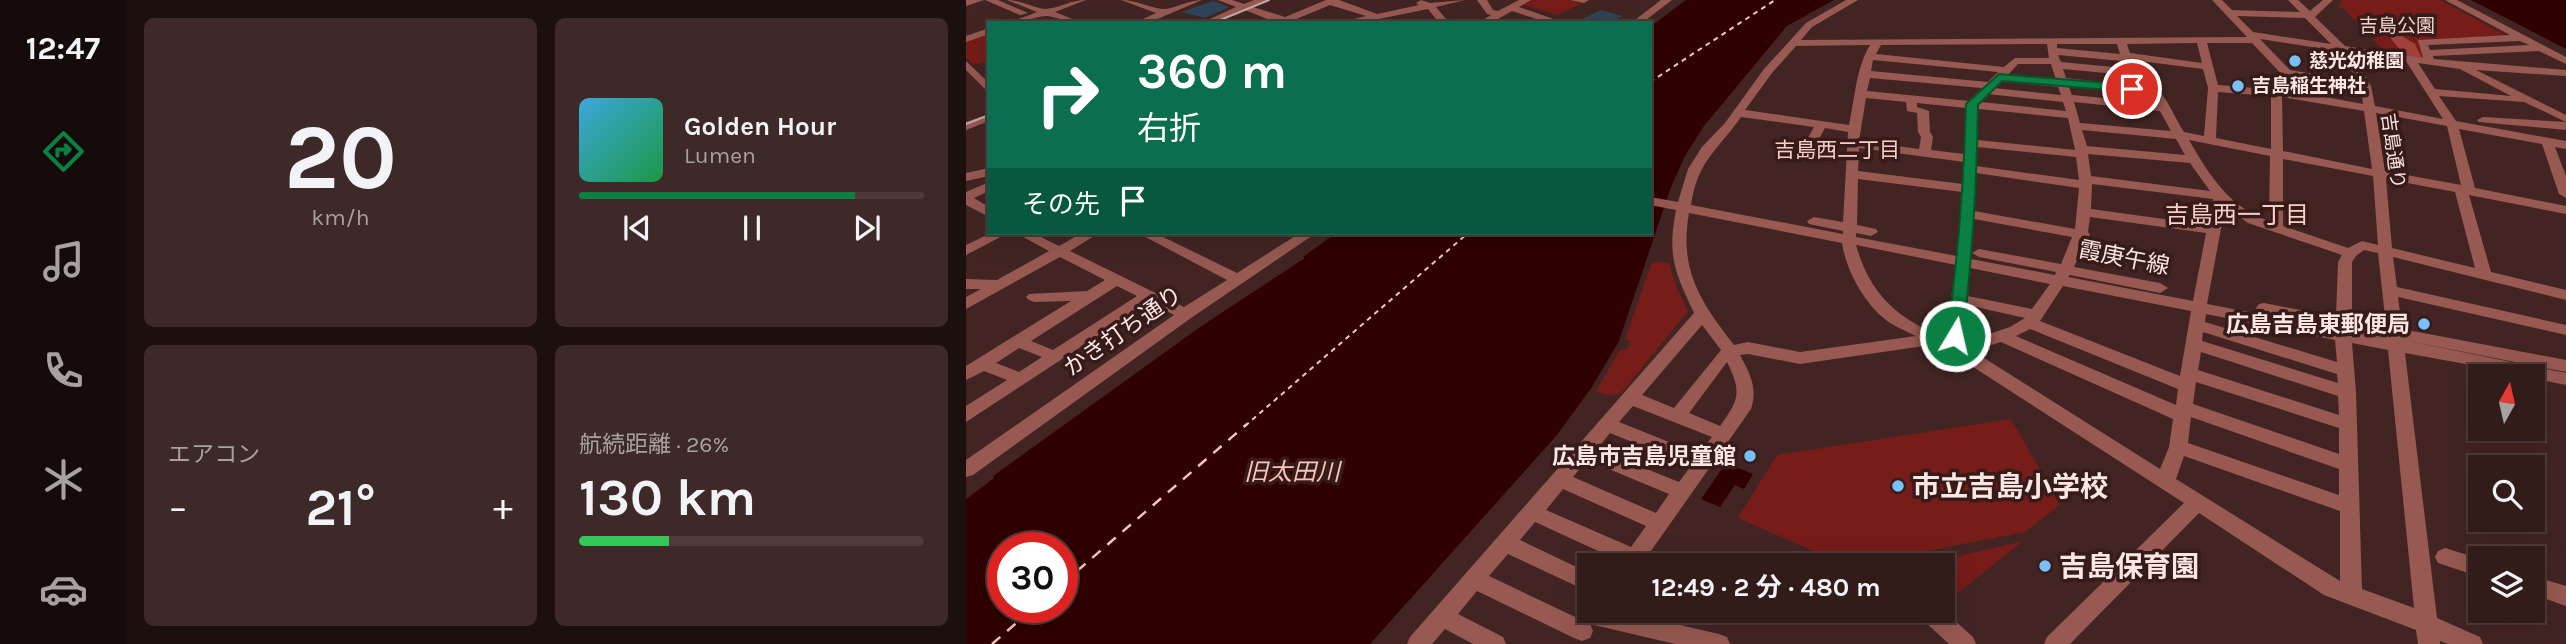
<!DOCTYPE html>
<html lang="ja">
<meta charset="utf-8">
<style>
body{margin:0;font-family:Karla,"Noto Sans JP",sans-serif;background:#3d2927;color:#f1f3f6;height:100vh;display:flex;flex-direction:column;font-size:26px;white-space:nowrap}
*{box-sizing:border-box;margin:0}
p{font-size:23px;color:#a8a1a2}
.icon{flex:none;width:38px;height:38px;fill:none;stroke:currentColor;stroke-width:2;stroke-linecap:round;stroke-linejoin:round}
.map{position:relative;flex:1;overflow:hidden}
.details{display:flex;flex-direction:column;gap:18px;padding:18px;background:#1c0f0e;width:840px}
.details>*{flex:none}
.guide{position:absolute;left:21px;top:21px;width:665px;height:214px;border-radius:0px;box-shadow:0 7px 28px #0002,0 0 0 2px #4d3a39;background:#0b6e4f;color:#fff;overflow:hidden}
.needle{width:46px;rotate:8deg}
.controls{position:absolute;left:1502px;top:364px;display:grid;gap:14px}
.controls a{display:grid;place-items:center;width:77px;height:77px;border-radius:0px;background:#321c1a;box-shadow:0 7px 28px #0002,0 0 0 2px #4d3a39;font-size:35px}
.speed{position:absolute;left:21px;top:532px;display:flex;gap:14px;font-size:35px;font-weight:700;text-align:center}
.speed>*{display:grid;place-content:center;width:91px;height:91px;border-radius:50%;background:#321c1a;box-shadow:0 7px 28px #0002,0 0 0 2px #4d3a39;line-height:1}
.speed .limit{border:10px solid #d22;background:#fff;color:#111}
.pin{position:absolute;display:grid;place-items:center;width:60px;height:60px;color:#fff;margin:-30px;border:4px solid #fff;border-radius:50%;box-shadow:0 2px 7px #0007}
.me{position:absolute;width:77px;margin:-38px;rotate:9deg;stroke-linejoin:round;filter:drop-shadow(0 0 5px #0008)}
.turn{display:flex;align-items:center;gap:24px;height:147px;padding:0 35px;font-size:32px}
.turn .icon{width:91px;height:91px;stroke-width:2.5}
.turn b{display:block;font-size:49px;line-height:60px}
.then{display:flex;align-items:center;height:66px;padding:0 35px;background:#0003;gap:14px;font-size:26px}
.big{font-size:52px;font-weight:700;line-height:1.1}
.details .card{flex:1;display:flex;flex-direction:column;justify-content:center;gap:10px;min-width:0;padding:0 24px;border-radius:10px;background:#3d2927}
.details .dial{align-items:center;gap:0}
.dial b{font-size:91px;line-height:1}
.song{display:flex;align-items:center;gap:21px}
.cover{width:84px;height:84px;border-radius:10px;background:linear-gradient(135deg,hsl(200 70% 55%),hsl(140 70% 35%))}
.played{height:7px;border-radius:4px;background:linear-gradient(90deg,#0b8043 80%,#4d3a39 80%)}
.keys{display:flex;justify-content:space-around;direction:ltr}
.heat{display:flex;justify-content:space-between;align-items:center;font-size:38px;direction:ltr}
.charge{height:10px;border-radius:5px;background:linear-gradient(90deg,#34c759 26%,#4d3a39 0)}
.details .tiles{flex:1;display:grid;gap:18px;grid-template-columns:repeat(2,1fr)}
.trip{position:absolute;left:611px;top:553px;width:378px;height:70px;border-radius:0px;background:#321c1a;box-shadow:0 7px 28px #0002,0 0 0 2px #4d3a39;font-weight:700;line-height:70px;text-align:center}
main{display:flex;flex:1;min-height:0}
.tab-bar{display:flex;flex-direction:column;width:126px;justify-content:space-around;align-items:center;background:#140b0a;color:#a8a1a2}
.tab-bar .icon{width:49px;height:49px}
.tab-bar .active{color:#0b8043}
.tab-bar b{font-size:32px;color:#f1f3f6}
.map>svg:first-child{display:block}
.green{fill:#761c19}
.forest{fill:#a0423b}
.water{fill:#2f0102;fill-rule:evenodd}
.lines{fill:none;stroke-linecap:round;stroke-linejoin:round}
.ferry-far1{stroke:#f9c3bc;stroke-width:2;stroke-dasharray:5 4.5;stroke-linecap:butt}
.ferry{stroke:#f9c3bc;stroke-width:2.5;stroke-dasharray:11 9;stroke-linecap:butt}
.building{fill:#2d4558}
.minor{fill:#975952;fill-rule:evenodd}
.tram{stroke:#c0a9a6;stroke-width:2}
.route{fill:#0b8043;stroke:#07532c;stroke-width:2}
.poi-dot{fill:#79bff8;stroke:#371b18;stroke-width:2.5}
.labels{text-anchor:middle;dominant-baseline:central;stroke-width:7;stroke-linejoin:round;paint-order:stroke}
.far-park-label{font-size:19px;fill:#efd3cf;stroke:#371b18}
.far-poi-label{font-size:19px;font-weight:bold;fill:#fae6e3;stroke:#371b18;text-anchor:start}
.far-street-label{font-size:19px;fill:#fae6e3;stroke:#371b18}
.far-neighbourhood-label{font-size:21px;fill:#f6cfc9;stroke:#371b18}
.street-label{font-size:23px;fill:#fae6e3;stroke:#371b18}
.poi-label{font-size:23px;font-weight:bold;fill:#fae6e3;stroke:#371b18;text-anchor:end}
.neighbourhood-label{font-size:24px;fill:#f6cfc9;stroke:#371b18}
.water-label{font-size:24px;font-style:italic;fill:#f9c3bc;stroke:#371b18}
.near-poi-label{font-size:28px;font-weight:bold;fill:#fae6e3;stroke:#371b18;text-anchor:start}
</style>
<main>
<nav class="tab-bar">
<b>12:47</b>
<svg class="icon active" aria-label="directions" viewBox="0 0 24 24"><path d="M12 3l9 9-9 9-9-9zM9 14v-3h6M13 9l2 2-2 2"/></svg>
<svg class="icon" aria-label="music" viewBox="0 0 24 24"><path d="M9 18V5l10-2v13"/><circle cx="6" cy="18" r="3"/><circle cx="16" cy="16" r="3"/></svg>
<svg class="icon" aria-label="phone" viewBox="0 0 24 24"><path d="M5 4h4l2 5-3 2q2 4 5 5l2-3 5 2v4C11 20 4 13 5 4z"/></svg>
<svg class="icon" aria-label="climate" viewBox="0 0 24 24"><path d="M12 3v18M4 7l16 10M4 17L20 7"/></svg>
<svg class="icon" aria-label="car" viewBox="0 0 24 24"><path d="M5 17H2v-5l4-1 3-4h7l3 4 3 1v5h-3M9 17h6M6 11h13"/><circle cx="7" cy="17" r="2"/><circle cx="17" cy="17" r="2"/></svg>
</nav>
<section class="details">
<div class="tiles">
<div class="card dial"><b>20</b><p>km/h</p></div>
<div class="card">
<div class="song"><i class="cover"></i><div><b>Golden Hour</b><p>Lumen</p></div></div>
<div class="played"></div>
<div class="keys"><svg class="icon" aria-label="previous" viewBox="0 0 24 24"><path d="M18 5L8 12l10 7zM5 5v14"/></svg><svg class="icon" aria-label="pause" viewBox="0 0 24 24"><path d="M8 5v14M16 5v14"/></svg><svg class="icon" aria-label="next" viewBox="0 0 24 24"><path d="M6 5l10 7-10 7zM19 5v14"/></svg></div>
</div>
<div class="card"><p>エアコン</p>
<div class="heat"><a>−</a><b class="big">21°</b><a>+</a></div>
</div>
<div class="card"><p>航続距離 · 26%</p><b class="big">130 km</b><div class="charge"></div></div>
</div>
</section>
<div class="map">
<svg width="1600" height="644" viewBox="0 0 1600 644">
<rect width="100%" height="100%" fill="#422522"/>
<g class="green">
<path d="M562,0H604L616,3L592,15L555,4Z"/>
<path d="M1377,0H1475L1542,37L1453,41L1459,59L1420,53L1377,8L1372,7Z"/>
<path d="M20,34L23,35V61L7,65L0,57V40Z"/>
<path d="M686,262L703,263L710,286L722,311L656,392C646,396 639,396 630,391L654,350L661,349L664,341L659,339Z"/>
<path d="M1045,419L1094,505L1059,532L889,565H879L772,518L811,455Z"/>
<path d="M1057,541L977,605L976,565H955Z"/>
</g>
<path class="forest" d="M1419,26L1432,27L1433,34L1449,44L1456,58L1439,56L1418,30Z"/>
<g class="water">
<path d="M720,0H868L821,26L738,126L719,156L705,187L653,341L626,387L591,435L404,644H0V499L28,478L27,476L234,327L339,258L337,257L370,233H684V27ZM37,548H96V607H37Z"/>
<path d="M1505,0H1600V49Z"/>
<path d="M760,463L787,474L778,489L769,485L754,507L735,499Z"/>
</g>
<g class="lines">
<g class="ferry-far1">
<path d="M684,82L809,0"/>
<path d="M279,426L502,233"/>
</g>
<g class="ferry">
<path d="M96,584L281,424"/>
<path d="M26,644L69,607"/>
</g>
</g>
<g class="building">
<path d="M247,1L263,7L239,18L215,12Z"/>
<path d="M635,10L657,16L644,23H608Z"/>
</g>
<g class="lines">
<g class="minor">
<path d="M0,0H18L0,6Z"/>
<path d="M19,0H32L62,13L54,15Z"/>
<path d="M41,0C55,0 69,9 80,9C93,8 105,0 120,0L89,12L116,23C103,23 94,18 82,16C74,15 55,23 42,23L71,12Z"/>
<path d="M155,0C170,0 181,7 196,9C206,10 222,0 236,0L182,23H168L190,13Z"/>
<path d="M252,0H266L278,4L288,0H301L287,7L319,17L360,0H373L411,14L453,5L450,3L455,0L464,3L499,0L470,7L480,19L477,23H469L470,19L462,9L393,23H372L400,16L364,5L328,20L332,23H311L279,10L249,23H235L270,7Z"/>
<path d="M511,0H521L527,10L532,11L553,0H565L553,7L599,23H583L546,11L525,23H512L525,15L521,14Z"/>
<path d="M604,0H623L618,3Z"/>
<path d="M695,0H706L676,23H665Z"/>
<path d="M880,0H892L846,27L835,40L1281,37L1246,0H1256L1266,10L1334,12L1322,0H1332L1344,11L1357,0H1367L1349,17L1379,46L1457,58L1452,40L1544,35L1479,0H1491L1600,57V64L1573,51L1467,56L1468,59L1600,70V76L1510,70L1600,115V122L1558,102L1473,96L1490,121L1600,141V149L1589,147L1600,176V198L1593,194L1576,144L1493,129L1509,188L1600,206V214L1503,195L1525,272L1600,290V300L1427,257L1431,287L1600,325V335L1432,297L1436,329L1600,360V372L1437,340L1600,373V385L1566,378V376L1439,353L1471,618L1514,637L1517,644H1482L1474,641V644H1452L1450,630L1358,595L1233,513L1104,644H1078L1081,637L1218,503L987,354L965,345L834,364L782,354L774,355C784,374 792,388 785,409L675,565H653L654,561L569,522L554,540L623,573V592L542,554L523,576L624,624L627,631L624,638L616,641L608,638L511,591L492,614L537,637L540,644H507L479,629L466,644H441L444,637L728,313C709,272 701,257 710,210L684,205V197L712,202L722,169L736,147L759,123L798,69L840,23ZM1271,16L1339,18L1365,44L1287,32ZM1294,39L1372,51L1392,81L1324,70ZM1554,41L1563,45L1464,50L1462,45ZM1231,43L1236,63L1164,53L1161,44ZM1241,43H1286L1324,83L1326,91L1252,85ZM1081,44L1083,58H1049L1038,67L910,54L915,45ZM1091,44H1151L1154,54L1091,48ZM904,45C890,68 889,98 883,125L779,110L806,73L830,46ZM1385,53L1440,61L1477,119L1409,106L1405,86ZM1092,55L1156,61L1158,68L1095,62ZM907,60L1032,72L1022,82L905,71ZM1166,60L1237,69L1242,88L1238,136L1218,132C1201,104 1199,89 1169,70ZM1452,63L1494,69L1545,96L1469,89ZM1052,64H1085L1090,80L1041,76ZM1097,69L1161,75L1180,87L1100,78ZM904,78L1016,88L1003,101L901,91ZM1331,78L1395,88L1397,104L1337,93ZM1035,81L1092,87L1095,95L1028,88ZM1102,85L1184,94L1190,103L1106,95ZM1252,92L1305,96V149L1250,138ZM1022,94L1097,102L1100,111L1015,102ZM1316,97L1398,111L1406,169L1317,151ZM900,98L940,102L941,111L951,113L952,132L955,137L953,149L893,141ZM1108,102L1194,111L1205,131L1114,123ZM951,103L1000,108L998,154L965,150L967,137L964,132L963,111L951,107ZM1012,109L1102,118L1109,150L1011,140ZM1410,113L1481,126L1495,185L1419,171ZM775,117L848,127L839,143L845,147L849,146L859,128L882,132L877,222L848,217L841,221L843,224L877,231V234L725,205C732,160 751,151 775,117ZM1116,130L1210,139L1219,155L1121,146ZM1223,140L1304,156L1303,221C1264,208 1243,175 1223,140ZM1011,147L1110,157L1113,180L1010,166ZM893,148L998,162L997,184L892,171ZM1122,154L1224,163L1244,191L1125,176ZM1317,159L1407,176L1412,245L1396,241L1382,248L1317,226ZM1010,173L1113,188L1109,229L1008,211ZM892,179L996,192L991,256L890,237V233L905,236L912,232L910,229L891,225ZM1420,179L1489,192L1509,268L1426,248ZM1126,184L1247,199L1242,225L1125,209ZM1259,207L1282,223L1376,255L1372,262L1370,317L1298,303L1293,304L1290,308L1293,312L1421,339L1241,304ZM723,213L876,243C880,270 898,303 920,320C929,327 940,331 950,336L834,352L782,342L768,345C734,301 713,270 723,213ZM1124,217L1240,233L1227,301L1102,277L1104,275L1194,293L1202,288L1194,283L1108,267L1120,239L1124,235L1122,232ZM1008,219L1106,237L1095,264L1013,249L1006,253L1013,257L1090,272L1089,275L1005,259ZM890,245L990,265L979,338C932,319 904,295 890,245ZM1398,250L1412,253L1420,326L1386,320V262L1390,256ZM1004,268L1084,284L1066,309L1002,296ZM1097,286L1225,311L1214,376L1074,321ZM1001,305L1059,318L1044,327L993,344L997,336ZM1240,314L1369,340L1371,362L1239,322ZM736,325L755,350L708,408L676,395ZM1064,329L1212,389L1210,405L1050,336ZM1237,332L1371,374L1372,383L1236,341ZM1035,342L1207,419L1203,447L1194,469L1007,351ZM1386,343L1422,350L1448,608L1396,589L1390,392ZM1235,352L1372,396L1373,415L1232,370ZM761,362C776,392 773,400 754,426L723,413ZM1230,382L1373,428V454L1227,404ZM667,406L746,437L733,454L653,422ZM1225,417L1373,469V495L1222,443ZM644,433L725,466L713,482L631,449ZM1218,456L1374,511V581L1210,479ZM621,460L703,494L690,513L607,477ZM597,489L680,526L665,547L580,510Z"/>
<path d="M23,28V34L0,42V36Z"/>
<path d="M0,61L23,83V93L0,70Z"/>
<path d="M23,114V121L0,130V122Z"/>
<path d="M1517,117L1600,122V130L1513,122L1511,120Z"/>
<path d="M23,168V176L0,181V173Z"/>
<path d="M23,182V191L8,198L23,207V217L0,205V192Z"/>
<path d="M25,233H42L0,255V245Z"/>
<path d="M50,233H67L93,246L116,233H133L104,251L218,307L261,280L172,233H189L271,273L334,233H350L225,318L7,475L0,477V460L208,315L183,302L0,422V406L41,380L18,371L0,380V366L105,301L68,302L63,300L60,297L63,294L121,291L139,280L94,257L0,309V297L15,289H0V279L31,280L83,251ZM151,286L171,296L87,350L65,341ZM53,348L76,357L53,372L30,363Z"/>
<path d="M1479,548L1514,559V577L1472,563L1469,557L1472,551Z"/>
<path d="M1566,576L1600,586V606L1566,594Z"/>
<path d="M623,607V611H653L753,634L761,637L764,644H709L628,625L620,622L617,615Z"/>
<path d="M976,609L1007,637L1010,644H983L958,621L955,614L957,611Z"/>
</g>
<g class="tram">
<path d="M247,23L303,0"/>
<path d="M0,124L23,115"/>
</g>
</g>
<path class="route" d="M1033,74L1166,85L1172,89L1166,92L1036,81L1012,105C1011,182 1006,260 997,336L989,342L981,336C992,259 998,182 1000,104Z"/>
<g class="poi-dot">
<circle cx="1329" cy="61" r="7"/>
<circle cx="1272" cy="86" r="7"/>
<circle cx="1458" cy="324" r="7"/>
<circle cx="784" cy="456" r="7"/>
<circle cx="932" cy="486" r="7"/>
<circle cx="1079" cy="566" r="7"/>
</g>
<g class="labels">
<g class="far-park-label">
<text x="1431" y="26">吉島公園</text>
</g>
<g class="far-poi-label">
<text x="1343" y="61">慈光幼稚園</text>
<text x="1286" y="86">吉島稲生神社</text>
</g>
<g class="far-street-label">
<text transform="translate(1427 151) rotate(82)">吉島通り</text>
</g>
<g class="far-neighbourhood-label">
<text x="871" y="150">吉島西二丁目</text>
</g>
<g class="street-label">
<text transform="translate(1158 258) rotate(11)">霞庚午線</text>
<text transform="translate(157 331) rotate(-35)">かき打ち通り</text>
</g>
<g class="poi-label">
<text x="1444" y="324">広島吉島東郵便局</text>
<text x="770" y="456">広島市吉島児童館</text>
</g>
<g class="neighbourhood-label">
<text x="1271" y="215">吉島西一丁目</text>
</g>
<g class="water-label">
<text x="326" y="472">旧太田川</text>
</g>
<g class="near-poi-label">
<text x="946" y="486">市立吉島小学校</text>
<text x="1093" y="566">吉島保育園</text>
</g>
</g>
</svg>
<div class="controls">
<a><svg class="needle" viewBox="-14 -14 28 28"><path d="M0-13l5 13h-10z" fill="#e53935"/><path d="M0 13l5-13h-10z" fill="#a8a1a2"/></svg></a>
<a><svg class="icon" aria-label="search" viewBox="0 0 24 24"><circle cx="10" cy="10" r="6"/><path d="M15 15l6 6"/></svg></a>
<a><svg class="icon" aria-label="layers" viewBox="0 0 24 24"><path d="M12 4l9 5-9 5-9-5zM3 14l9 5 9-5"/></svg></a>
</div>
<div class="speed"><div class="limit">30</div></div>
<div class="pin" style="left:1166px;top:89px;background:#d93025"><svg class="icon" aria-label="arrive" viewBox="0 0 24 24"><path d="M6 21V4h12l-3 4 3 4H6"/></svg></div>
<svg class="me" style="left:989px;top:336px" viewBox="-20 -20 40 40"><circle r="17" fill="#0b8043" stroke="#fff" stroke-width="3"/><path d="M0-11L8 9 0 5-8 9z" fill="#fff"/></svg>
<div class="trip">12:49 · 2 分 · 480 m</div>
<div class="guide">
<div class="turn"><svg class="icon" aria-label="right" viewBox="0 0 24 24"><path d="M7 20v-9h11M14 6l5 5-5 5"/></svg><div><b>360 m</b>右折</div></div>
<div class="then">その先<svg class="icon" aria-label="arrive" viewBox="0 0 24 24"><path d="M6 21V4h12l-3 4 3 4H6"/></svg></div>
</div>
</div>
</main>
